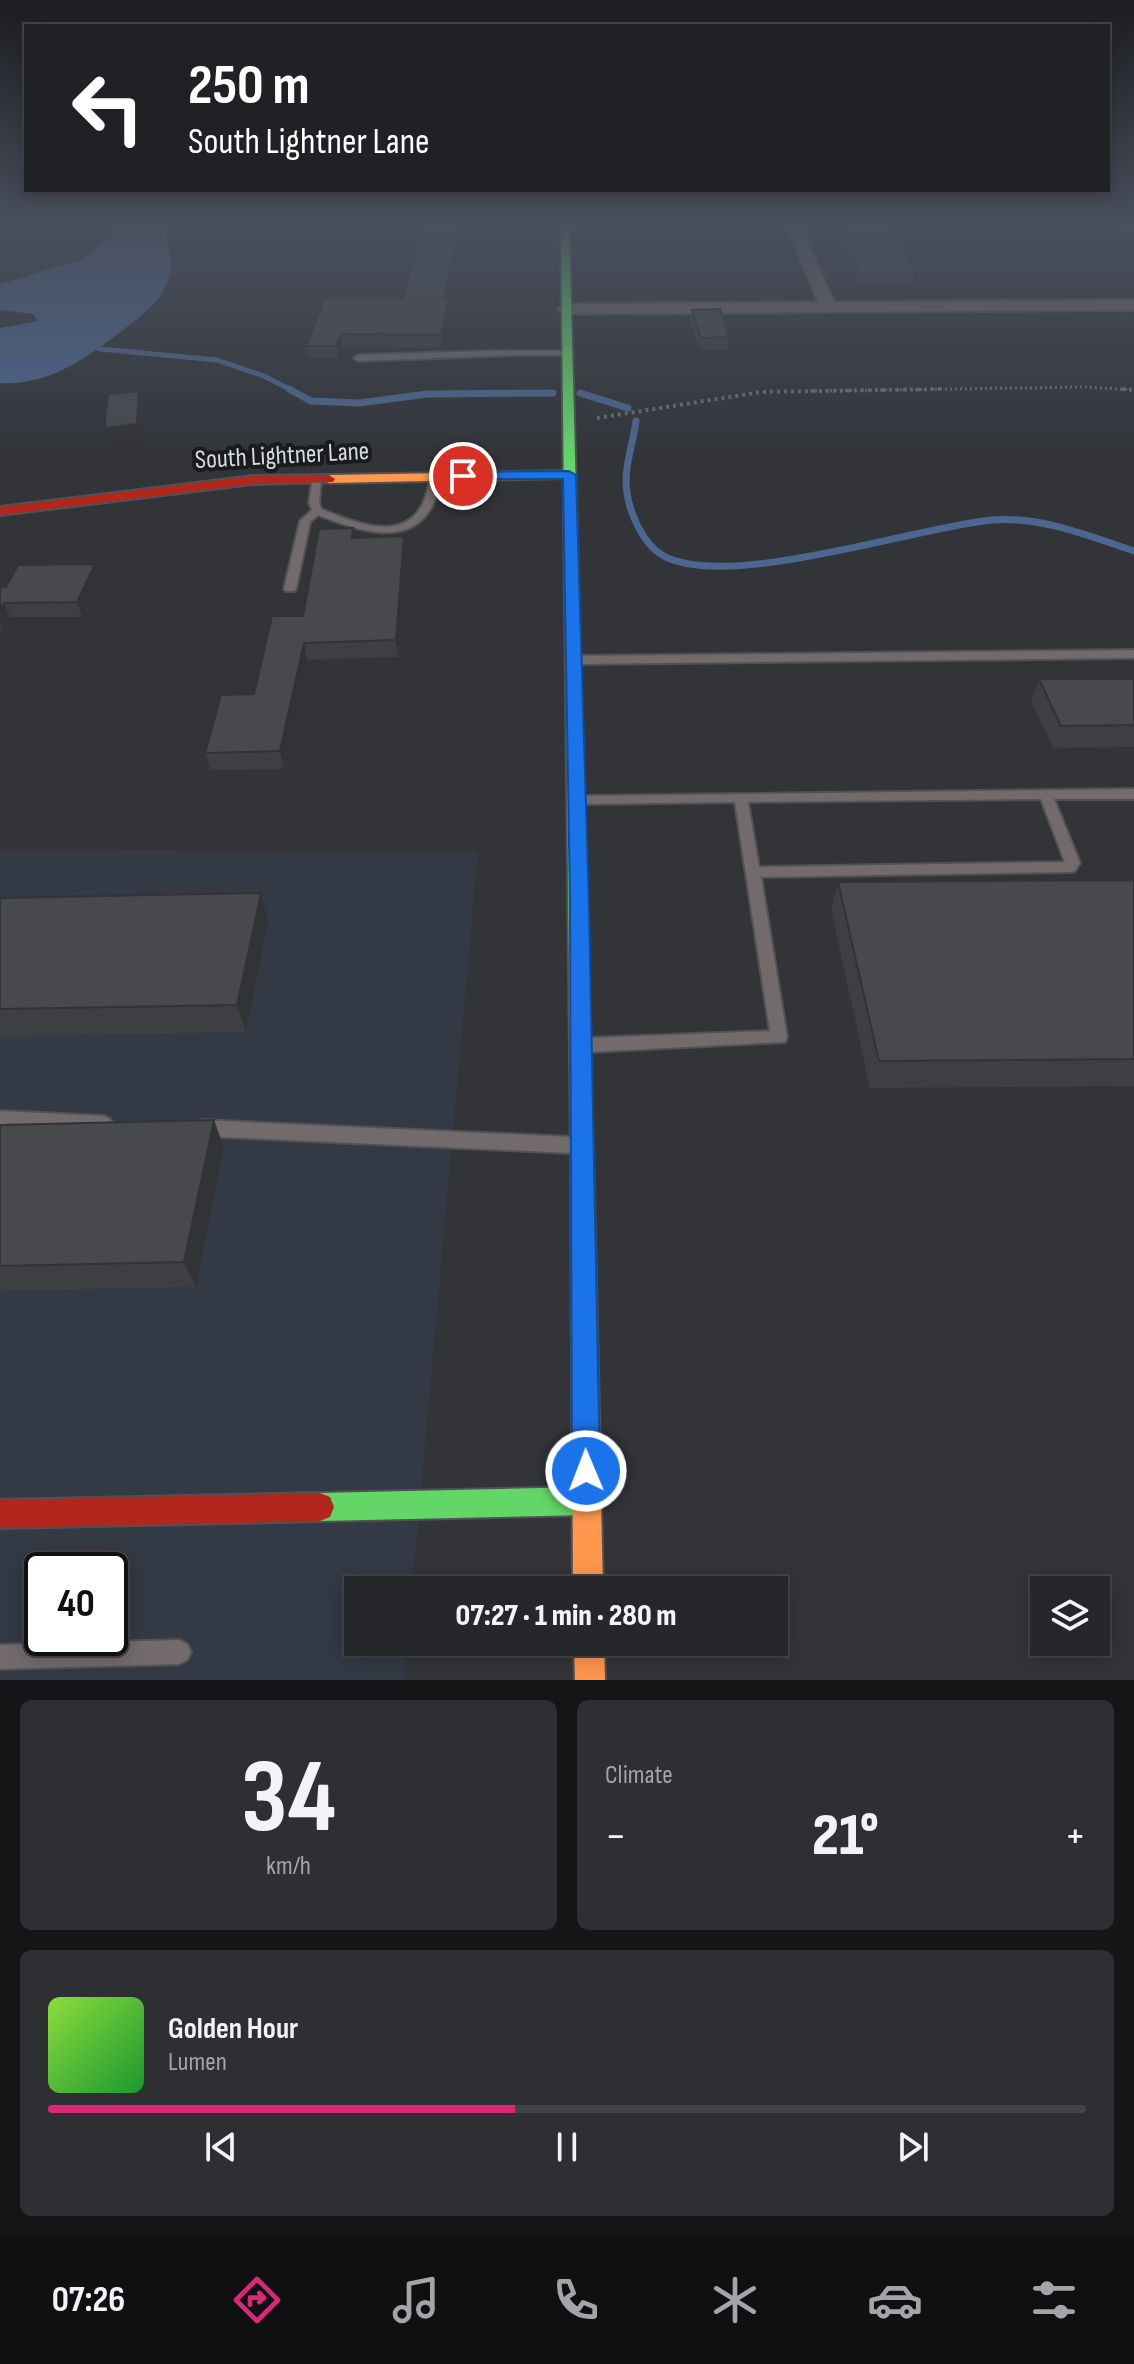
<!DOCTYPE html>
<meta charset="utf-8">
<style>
body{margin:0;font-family:"Sofia Sans Condensed",sans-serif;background:#2e2f32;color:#f1f3f6;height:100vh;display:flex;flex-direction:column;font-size:30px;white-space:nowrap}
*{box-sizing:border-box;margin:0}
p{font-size:26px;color:#a4a5a8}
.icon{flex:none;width:44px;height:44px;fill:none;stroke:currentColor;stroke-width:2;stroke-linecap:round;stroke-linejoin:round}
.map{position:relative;height:1680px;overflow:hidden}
.details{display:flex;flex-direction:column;gap:20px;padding:20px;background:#151517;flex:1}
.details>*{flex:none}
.hud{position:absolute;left:24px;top:24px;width:1086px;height:168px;border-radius:0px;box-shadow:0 4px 20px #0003,0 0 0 2px #424447;background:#202124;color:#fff;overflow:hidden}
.fabs{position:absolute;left:1030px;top:1576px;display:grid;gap:16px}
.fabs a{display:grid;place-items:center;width:80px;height:80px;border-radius:0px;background:#26272a;box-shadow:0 4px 20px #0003,0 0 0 2px #424447;font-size:40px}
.speed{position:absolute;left:24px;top:1552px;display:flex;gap:16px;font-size:40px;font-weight:700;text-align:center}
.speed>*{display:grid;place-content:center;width:104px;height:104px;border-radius:50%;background:#26272a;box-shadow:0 4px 20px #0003,0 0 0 2px #424447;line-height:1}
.speed .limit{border:4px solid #111;border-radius:12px;background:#fff;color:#111}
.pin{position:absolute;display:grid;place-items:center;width:68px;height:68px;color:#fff;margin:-34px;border:4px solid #fff;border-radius:50%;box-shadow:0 2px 8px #0007}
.me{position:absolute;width:88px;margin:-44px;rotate:359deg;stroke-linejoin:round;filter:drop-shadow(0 0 6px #0008)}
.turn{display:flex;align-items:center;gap:28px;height:168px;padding:0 32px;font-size:36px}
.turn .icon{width:104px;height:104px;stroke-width:2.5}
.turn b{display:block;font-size:56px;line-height:68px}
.big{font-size:60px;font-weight:800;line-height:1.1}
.details .card{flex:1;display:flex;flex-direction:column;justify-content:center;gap:12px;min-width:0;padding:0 28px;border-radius:12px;background:#2e2f32}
.details .dial{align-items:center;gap:0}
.dial b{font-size:104px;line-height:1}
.song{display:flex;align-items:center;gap:24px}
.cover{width:96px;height:96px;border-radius:12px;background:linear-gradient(135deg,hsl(90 70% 55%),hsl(130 70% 35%))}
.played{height:8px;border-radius:4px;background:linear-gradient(90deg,#db2777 45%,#424447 45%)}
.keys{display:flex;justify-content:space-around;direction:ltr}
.heat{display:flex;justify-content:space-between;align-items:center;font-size:44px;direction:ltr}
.details .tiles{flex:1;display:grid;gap:20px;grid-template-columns:1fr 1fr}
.card:last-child{grid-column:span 2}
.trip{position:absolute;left:344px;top:1576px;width:444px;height:80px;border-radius:0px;background:#26272a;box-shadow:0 4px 20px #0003,0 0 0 2px #424447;font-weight:800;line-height:80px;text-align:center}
.dock{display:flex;height:128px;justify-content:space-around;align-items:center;background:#0f1011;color:#a4a5a8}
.dock .icon{width:56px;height:56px}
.dock .current{color:#db2777}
.dock b{font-size:36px;color:#f1f3f6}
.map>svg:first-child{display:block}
.built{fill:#333a45;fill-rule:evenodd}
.water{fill:#4d668f}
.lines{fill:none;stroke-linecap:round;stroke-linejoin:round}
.stream-far1{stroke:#4d668f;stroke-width:5}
.stream{stroke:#4d668f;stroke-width:7}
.lane-casing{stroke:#515255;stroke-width:4}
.street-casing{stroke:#515255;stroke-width:4}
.fast-casing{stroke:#515255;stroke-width:4}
.slow-casing{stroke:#515255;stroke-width:4}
.jam-casing{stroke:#515255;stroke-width:4}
.path-far1{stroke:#6f6b6e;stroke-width:3;stroke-dasharray:2 3;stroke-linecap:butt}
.path{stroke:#6f6b6e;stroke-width:4;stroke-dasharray:3 4;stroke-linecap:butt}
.lane{fill:#736b6b;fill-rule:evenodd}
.street{fill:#736b6b;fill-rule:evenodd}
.fast{fill:#63d668;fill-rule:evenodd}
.slow{fill:#ff974d;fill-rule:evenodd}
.jam{fill:#b3261e;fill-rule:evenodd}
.wall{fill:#3d3f42}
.shaded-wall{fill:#323336}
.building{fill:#47494d;stroke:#323336;stroke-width:2}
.route{fill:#1a73e8;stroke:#114b97;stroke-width:2}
.labels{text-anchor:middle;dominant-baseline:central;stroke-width:8;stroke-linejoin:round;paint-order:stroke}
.far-street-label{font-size:26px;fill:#d8dbe0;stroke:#191b1e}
</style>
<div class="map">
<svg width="1134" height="1680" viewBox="0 0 1134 1680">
<rect width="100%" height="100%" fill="#323438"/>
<path class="built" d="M0,849L478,852L412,1590H358V1642H407L404,1680H0ZM42,1570H110V1638H42Z"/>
<path class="water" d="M119,225H164C165,242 174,257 170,274C163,301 144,314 123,330C86,358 49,386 0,383V328L38,321L33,314L0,310V284L81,260L109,239Z"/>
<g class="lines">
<path class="stream-far1" d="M90,345L100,349L217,360L264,376L293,391"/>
<g class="stream">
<path d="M289,389L311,401L359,403L427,394L553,393"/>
<path d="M580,393L628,408"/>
<path d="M636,421C633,445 623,469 627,493C630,514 644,545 662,555C725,592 916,527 992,520C1041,516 1089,536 1134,551"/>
</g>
<g class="lane-casing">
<g id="lane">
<path d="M489,351H567L571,353L567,355H515L358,361L354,358L358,355Z"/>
<path d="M436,473L441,476C438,486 437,497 432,506C409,550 354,529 318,515L310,522L296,589L294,591H286L284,589L300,521L312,510L309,503L313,476L321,478L319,503L321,509C351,521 400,543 421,507C427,498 428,486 431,476Z"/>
<path d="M1134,650V658L574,664L568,660L574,656Z"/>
<path d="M1134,789V799H1054L1080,863L1075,871L1070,872L761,877L787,1037L785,1042L589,1052L583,1050L581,1045L583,1040L589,1038L770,1031L735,802L582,804L575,799L577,796ZM1041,799L1065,862L759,867L748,802Z"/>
<path d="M0,1111L104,1116L110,1119L113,1124L110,1129L104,1132L0,1127Z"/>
<path d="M201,1120L572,1137L578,1139L581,1145L578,1151L572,1153L201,1136L195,1133L192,1128L195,1123Z"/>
<path d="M179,1640L187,1644L191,1652L187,1660L179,1664L0,1669V1645Z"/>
</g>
</g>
<g class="street-casing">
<g id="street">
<path d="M786,225H800L834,302L1134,300V310L566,314L558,309L566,304L818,302Z"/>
<path d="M1120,225H1134V236Z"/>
</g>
</g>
<g class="fast-casing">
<g id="fast">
<path d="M561,225H569L593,1150L590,1157L582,1160L574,1157L571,1150Z"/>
<path d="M587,1487L597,1491L601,1501L597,1511L587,1515L320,1521L310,1517L306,1507L310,1497L320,1493Z"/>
</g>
</g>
<g class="slow-casing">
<g id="slow">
<path d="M569,471L573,472V478L329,483L323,479L329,475Z"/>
<path d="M582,1140L590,1143L593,1150L603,1590H573L571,1150L574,1143Z"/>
<path d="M574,1642H604L605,1680H575Z"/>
</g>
</g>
<g class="jam-casing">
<g id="jam">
<path d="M329,475L335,479L333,482L253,484L0,515V507L253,476Z"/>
<path d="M320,1493L330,1497L334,1507L330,1517L320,1521L0,1528V1500Z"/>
</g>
</g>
<path class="path-far1" d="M810,391L1087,387L1134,390"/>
<g class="path">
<path d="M1122,389L1134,390"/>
<path d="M597,418L761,392L941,389"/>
</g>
<use href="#lane" class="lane"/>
<use href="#street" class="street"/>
<use href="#fast" class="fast"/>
<use href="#slow" class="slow"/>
<use href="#jam" class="jam"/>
</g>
<g class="wall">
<path d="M424,225H462L447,299L450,311L442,348L342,347L338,358H308L306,346L403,298Z"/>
<path d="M839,225L915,274L913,285L858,286L837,236Z"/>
<path d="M692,310L729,337L728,350H700L691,322Z"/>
<path d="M353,528L354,537L404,536L406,553L398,657L307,660L284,769L210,770L205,753L254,694L303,616Z"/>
<path d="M95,564L100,578L82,617H10L3,631H0V587H6Z"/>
<path d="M1039,679H1134V747L1053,748L1031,701Z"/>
<path d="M1134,880V1086L870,1088L831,910L838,882Z"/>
<path d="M261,893L268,921L246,1032L0,1037V898Z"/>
<path d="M0,1125L224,1147L196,1287L0,1291Z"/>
</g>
<g class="shaded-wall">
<path d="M459,225H462L445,311L444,299Z"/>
<path d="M449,299L450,311L442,348L441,335Z"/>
<path d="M341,334L342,347L338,358L336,346Z"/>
<path d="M139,391L144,410L142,444L110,447L104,428Z"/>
<path d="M404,536L406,553L398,657L396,640Z"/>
<path d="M95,564L100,578L82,617L77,602Z"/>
<path d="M4,603L10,617L3,631L0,624V611Z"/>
<path d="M304,643L307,660L284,769L280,751Z"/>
<path d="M261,893L268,921L246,1032L237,1005Z"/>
<path d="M214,1120L224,1147L196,1287L184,1262Z"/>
</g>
<g class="building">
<path d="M424,225H459L444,299H449L441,335L341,334L336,346H306L325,298H403Z"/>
<path d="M839,225H890L915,274H860Z"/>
<path d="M720,309L729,337L701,338L692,310Z"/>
<path d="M139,391L137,424L104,428L108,394Z"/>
<path d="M353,528L352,538L404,536L396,640L304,643L280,751L205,753L221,695L254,694L272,616H303L319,529Z"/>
<path d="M95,564L77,602L4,603L0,611V587H6L18,565Z"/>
<path d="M1039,679H1134V725L1061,726Z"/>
<path d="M1134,880V1059L879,1061L838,882Z"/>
<path d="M261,893L237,1005L0,1009V898Z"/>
<path d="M214,1120L184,1262L0,1266V1125Z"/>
</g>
<linearGradient id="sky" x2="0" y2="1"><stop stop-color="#1c1d1f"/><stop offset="0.49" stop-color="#49505e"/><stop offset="1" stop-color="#49505e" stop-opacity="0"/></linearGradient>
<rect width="1134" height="460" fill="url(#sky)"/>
<path class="route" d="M569,471L576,475L589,904L600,1471L596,1480L586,1485L576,1480L572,1471L570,904L563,479H463L456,476L463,472Z"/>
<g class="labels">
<g class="far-street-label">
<text transform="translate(282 456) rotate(-3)">South Lightner Lane</text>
</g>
</g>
</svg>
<div class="fabs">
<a><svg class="icon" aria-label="layers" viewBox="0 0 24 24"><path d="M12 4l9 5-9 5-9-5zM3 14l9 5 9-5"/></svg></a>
</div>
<div class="speed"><div class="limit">40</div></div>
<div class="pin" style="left:463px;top:476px;background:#d93025"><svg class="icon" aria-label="arrive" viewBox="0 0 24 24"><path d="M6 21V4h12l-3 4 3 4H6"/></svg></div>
<svg class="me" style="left:586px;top:1471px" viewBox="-20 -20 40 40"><circle r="17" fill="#1a73e8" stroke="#fff" stroke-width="3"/><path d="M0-11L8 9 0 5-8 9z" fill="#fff"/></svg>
<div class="trip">07:27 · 1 min · 280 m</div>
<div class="hud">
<div class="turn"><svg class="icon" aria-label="left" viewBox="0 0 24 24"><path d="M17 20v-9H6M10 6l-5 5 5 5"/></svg><div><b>250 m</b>South Lightner Lane</div></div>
</div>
</div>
<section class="details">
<div class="tiles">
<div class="card dial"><b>34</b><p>km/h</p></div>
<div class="card"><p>Climate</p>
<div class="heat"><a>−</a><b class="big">21°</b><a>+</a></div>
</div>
<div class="card">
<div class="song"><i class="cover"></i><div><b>Golden Hour</b><p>Lumen</p></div></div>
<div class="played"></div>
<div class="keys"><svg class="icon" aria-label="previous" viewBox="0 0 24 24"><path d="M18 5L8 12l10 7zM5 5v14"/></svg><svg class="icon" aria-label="pause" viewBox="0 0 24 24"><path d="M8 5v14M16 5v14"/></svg><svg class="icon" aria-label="next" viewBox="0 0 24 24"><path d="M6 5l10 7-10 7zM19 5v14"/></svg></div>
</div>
</div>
</section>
<nav class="dock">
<b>07:26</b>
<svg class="icon current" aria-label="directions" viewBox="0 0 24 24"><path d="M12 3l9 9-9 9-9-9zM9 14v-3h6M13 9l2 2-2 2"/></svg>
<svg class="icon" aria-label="music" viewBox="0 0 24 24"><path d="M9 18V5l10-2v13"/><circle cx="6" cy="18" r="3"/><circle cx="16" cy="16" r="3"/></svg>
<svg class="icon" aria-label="phone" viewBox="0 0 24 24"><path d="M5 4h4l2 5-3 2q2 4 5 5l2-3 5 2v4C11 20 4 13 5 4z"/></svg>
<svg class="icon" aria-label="climate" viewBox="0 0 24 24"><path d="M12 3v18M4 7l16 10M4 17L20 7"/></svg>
<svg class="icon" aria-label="car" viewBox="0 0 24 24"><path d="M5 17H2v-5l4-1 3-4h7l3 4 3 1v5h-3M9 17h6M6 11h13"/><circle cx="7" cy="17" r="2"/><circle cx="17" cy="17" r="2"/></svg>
<svg class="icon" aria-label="filters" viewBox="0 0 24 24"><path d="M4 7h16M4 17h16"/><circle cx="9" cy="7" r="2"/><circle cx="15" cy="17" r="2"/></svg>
</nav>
